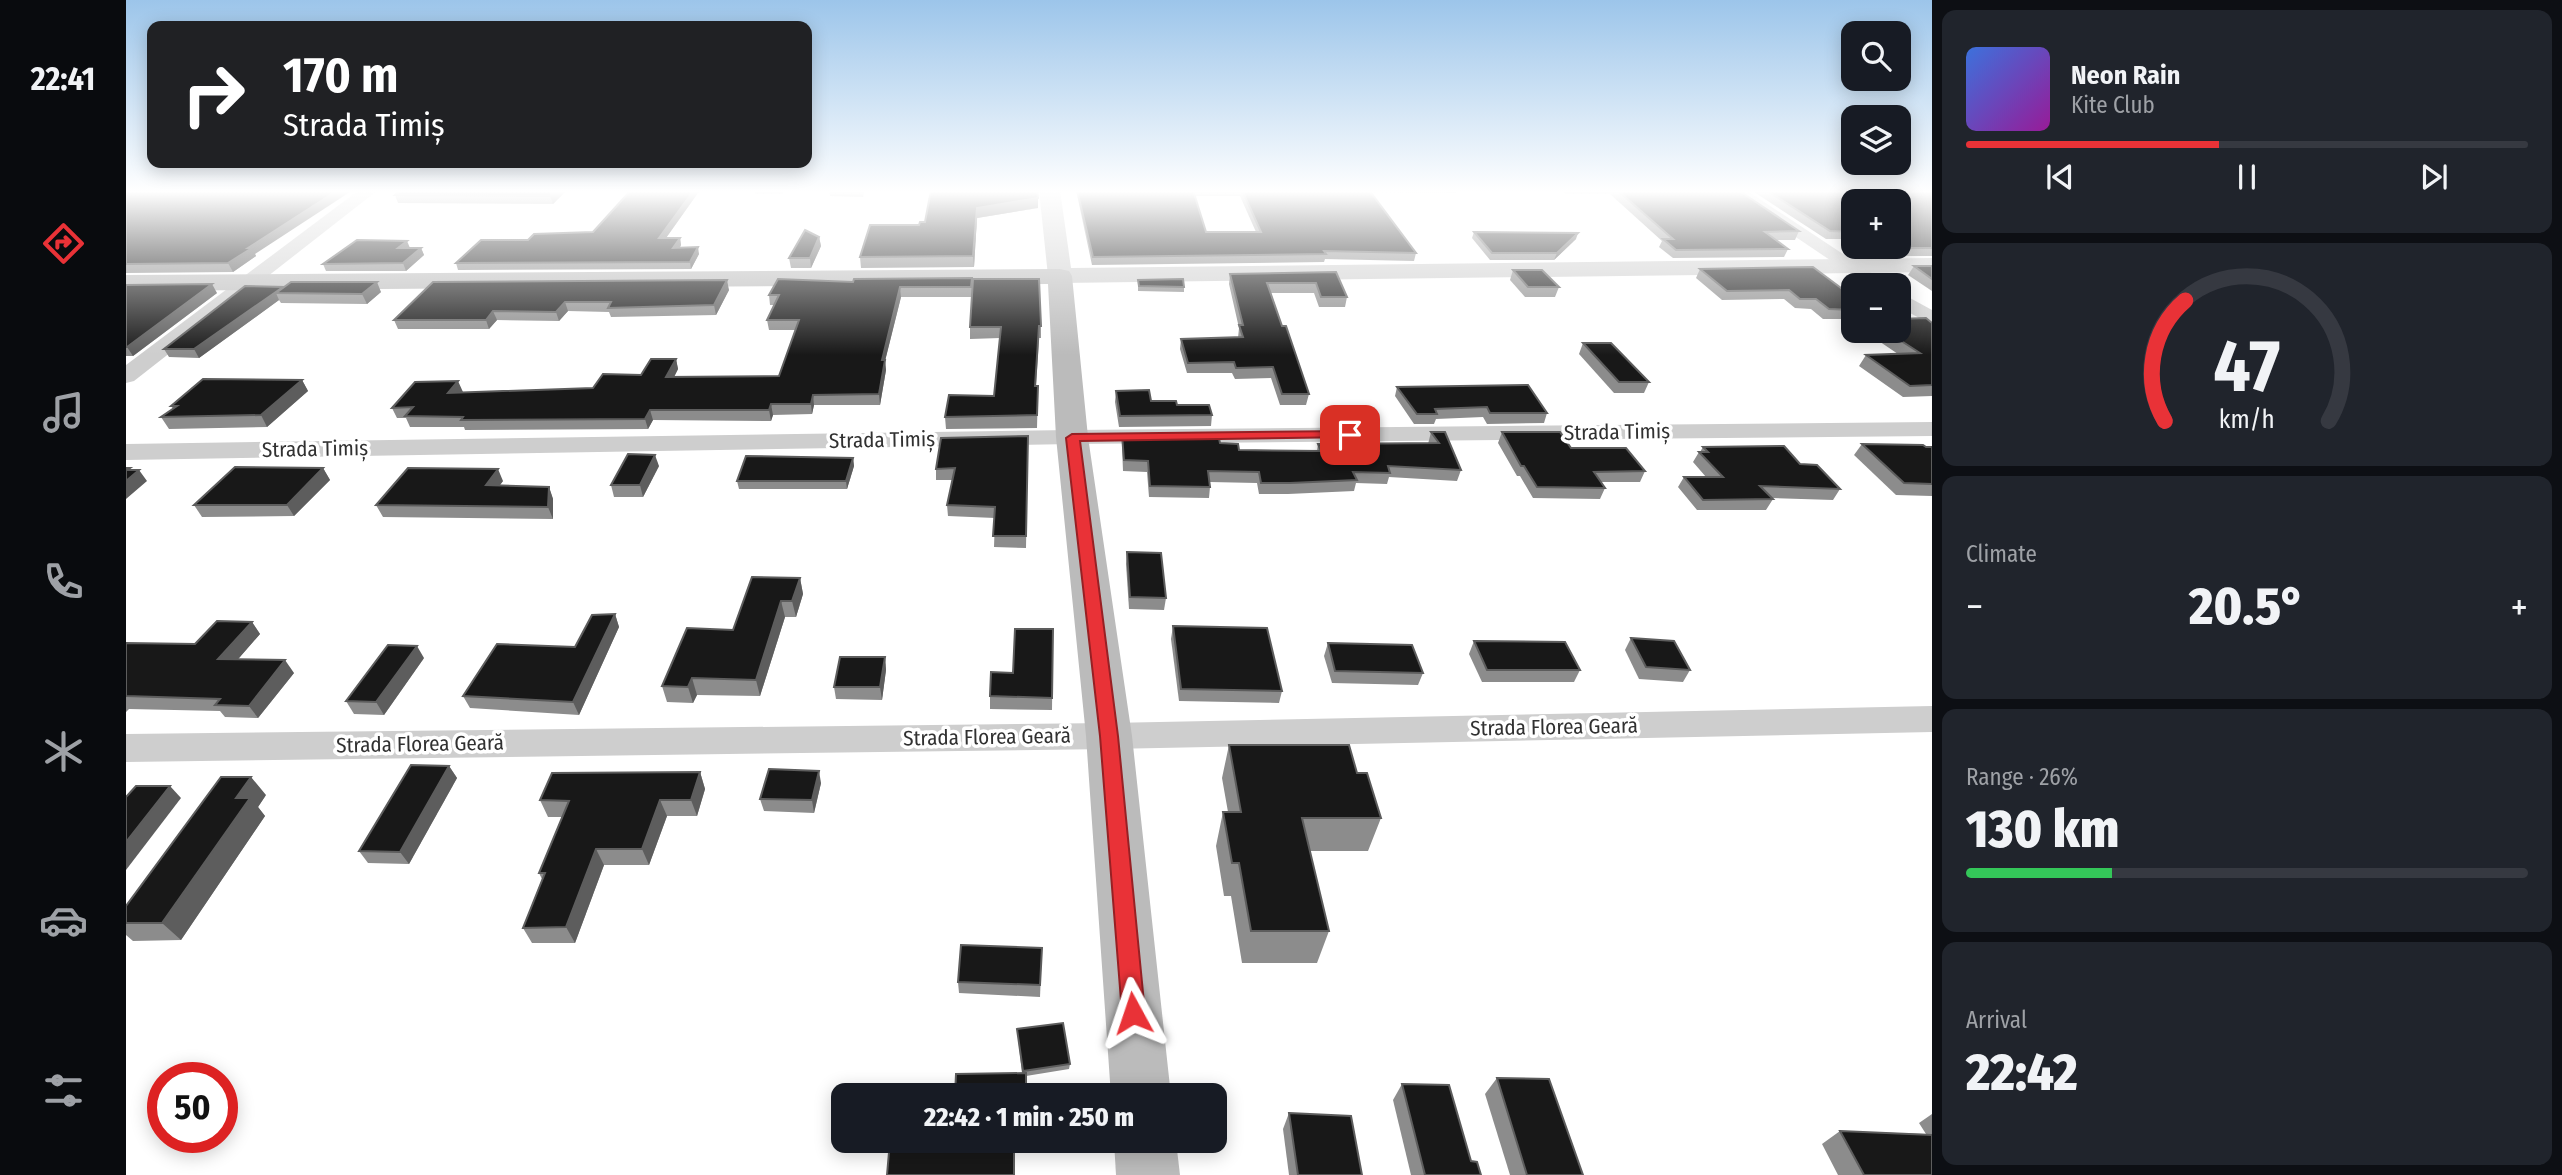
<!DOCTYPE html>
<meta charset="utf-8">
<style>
body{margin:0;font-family:"Fira Sans Condensed",sans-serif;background:#20242c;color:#f1f3f6;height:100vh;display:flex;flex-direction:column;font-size:26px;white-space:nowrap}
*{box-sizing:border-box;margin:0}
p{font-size:23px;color:#9ea1a6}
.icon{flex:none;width:38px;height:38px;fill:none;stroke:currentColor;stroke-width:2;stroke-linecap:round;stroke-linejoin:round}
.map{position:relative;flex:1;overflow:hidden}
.panel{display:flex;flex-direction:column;gap:10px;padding:10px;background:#0d0f14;width:630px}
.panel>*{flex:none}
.banner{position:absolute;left:21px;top:21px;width:665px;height:147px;border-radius:14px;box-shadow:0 4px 18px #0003;background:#202124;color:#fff;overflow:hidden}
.buttons{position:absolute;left:1715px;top:21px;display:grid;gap:14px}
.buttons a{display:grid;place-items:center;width:70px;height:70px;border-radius:14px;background:#171b24;box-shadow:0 4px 18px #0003;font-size:35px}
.speed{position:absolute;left:21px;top:1062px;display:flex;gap:14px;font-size:35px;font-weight:700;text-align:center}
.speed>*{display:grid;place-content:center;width:91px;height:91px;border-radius:50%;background:#171b24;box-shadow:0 4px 18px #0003;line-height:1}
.speed .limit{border:10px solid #d22;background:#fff;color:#111}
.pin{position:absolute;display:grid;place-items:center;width:60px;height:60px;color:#fff;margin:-30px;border-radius:14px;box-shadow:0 4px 10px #0006}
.me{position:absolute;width:77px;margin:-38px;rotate:355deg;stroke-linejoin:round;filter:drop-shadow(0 0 5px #0008)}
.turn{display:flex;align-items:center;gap:24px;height:147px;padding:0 21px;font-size:32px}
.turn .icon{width:91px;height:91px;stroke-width:2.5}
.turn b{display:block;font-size:49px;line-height:60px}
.big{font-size:52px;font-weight:800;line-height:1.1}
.panel .card{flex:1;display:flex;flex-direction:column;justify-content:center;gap:10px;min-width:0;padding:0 24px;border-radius:14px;background:#20242c}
.panel .dial{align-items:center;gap:0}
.dial svg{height:182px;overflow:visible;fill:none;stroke:#363941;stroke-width:7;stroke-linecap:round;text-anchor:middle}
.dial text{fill:#f1f3f6;stroke:none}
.song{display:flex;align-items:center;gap:21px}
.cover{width:84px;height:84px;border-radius:10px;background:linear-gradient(135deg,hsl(220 70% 55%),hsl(300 70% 35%))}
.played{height:7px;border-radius:4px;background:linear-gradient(90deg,#e93237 45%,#363941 45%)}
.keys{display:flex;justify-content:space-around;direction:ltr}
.heat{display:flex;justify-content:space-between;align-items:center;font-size:38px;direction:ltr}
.charge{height:10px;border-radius:5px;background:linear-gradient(90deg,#34c759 26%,#363941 0)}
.trip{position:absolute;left:705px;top:1083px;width:396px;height:70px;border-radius:14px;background:#171b24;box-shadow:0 4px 18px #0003;font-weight:800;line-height:70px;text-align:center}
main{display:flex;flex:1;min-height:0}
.menu{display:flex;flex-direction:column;width:126px;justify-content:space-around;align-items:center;background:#090b0e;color:#9ea1a6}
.menu .icon{width:49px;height:49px}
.menu .on{color:#e93237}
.menu b{font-size:32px;color:#f1f3f6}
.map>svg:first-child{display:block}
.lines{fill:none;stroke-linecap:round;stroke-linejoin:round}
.minor{fill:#cecece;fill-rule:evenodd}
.tertiary{fill:#cecece;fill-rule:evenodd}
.secondary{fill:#bbb;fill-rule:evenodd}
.wall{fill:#8c8c8c;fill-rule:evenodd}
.shaded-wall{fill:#5d5d5d}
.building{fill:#181818;stroke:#5d5d5d;stroke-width:2}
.route{fill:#e93237;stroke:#972024;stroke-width:2}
.labels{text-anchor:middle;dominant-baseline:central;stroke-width:7;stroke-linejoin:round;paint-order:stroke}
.street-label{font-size:21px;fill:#313131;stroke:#fff}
</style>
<main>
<nav class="menu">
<b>22:41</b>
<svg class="icon on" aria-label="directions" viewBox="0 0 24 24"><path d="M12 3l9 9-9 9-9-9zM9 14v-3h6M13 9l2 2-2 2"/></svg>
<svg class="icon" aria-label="music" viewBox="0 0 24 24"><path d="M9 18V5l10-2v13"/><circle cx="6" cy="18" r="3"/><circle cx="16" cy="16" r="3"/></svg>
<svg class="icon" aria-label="phone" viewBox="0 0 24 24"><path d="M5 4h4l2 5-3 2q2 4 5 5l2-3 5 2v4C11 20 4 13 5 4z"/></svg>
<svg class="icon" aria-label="climate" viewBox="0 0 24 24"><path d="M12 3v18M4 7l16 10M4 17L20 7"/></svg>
<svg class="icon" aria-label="car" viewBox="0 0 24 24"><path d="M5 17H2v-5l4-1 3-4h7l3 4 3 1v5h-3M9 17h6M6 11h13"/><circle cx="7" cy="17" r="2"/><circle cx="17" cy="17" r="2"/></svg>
<svg class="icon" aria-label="filters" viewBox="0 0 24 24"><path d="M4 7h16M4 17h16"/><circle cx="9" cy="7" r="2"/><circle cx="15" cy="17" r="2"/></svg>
</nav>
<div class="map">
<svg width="1806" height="1175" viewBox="0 0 1806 1175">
<rect width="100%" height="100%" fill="#fff"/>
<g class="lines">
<g class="minor">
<path d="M233,190H252L8,381L0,383V365Z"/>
<path d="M1600,190H1620L1764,285H1741Z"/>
<path d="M1773,292L1806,310V325L1773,307Z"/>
<path d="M1806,422V436L946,444L0,460V444L946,430Z"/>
<path d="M1806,706V732L983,749L0,762V734L983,723Z"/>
</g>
<path class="tertiary" d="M913,190H934L945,268L1806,258V272L934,283L925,281L922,276Z"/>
<g class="secondary">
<path d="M934,269L943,271L946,276L962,437L1006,736L1045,1096H985L960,736L930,437L922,284L0,291V275Z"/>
<path d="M988,1141H1050L1054,1175H990Z"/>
</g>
</g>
<g class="wall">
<path d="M0,190L129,254L130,256L107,272L0,273Z"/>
<path d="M275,190H441L427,204L272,203L269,195Z"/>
<path d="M505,190H574L540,238H554L555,245L554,248L573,254L565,269L332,270L330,263L402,240L467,232Z"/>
<path d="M628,190H658L657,194H629Z"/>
<path d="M703,190H739L737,197L704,196Z"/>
<path d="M950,190H1330V193L1245,192L1290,253L1288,261L1199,259L1198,262L966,265ZM1069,196H1114L1130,232H1080Z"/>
<path d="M1437,190H1612L1673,231L1669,240H1650L1662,249L1658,257L1547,258L1533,247L1536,241L1484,194H1440Z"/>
<path d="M1625,190H1806V256H1746L1733,247H1773L1727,201V243L1722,239H1700Z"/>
<path d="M912,208L851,218L848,267L735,268L734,257L799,222Z"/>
<path d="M1348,232L1450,239L1428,260H1364L1346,238Z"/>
<path d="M693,237L695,246L685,268H665L663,258Z"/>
<path d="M284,248H295L298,255L280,271H200L197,264Z"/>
<path d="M1788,266H1806V291L1782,275Z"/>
<path d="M1574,269L1727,297V319H1697L1685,309L1669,308L1658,299L1596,300L1570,278Z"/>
<path d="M1387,270L1433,287L1429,297H1399L1384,280Z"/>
<path d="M1210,272L1221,297L1219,307H1193L1188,293H1145L1156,326L1183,394L1180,405H1154L1145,378L1109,379L1106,373H1061L1054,349L1055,339L1112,338L1113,328L1103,284L1104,274Z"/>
<path d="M846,278V297H775L759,361L760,370L754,405H688L686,414L647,415L645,421L527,420L522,429L339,430L338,427H284L280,418H271L266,408L337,392L336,393L467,388L515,375L550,359L552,369L548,377L653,376L669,330H643L641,320L649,305H644L643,295L727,282Z"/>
<path d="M1012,280L1058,287V292L1012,291Z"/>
<path d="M307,282L603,290L590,315L485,317L483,312L442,311L433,321L371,320L363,329H272L268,320Z"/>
<path d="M0,285L91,293L7,356H0Z"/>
<path d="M157,287V288L255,292L241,304L155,303L153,300L73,358L43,357L38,349Z"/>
<path d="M1806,323V396L1777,397L1733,366L1740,355L1772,354L1738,331H1773Z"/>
<path d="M915,326V338H913L910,386H912L911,428L820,429L819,417L868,396L874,338L844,339V327Z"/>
<path d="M1457,343L1523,382L1518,393H1488L1453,354Z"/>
<path d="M176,380L182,391L141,427L43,429L35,417L47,409L45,406Z"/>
<path d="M1271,387L1421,413L1418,423L1361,424L1357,417L1310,419L1308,424H1288L1269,396Z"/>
<path d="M990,391L1025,401L1051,405L1086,415L1085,426L993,427L989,402Z"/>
<path d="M1305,432L1335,470L1331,481L1263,477L1261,484L1230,483L1228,491L1162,494H1133L1131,483L1084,482V487L1083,498L1023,497L1021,472L997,471L996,446V435L1094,443L1113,450L1191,451L1192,444H1302Z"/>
<path d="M1376,432L1445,448L1519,471L1514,482H1475L1479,488L1474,499L1407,498L1394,476H1391L1372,443Z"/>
<path d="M902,436L900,548L868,547L869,518L822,516L821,505L827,480H810V469Z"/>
<path d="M1736,444L1806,447V496L1770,495L1728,455Z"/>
<path d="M1577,447L1674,464L1714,489L1707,500L1646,498L1647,499L1640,510H1571L1552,487L1558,477H1580L1567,462L1573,452H1574Z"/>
<path d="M727,458L728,466L721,489H613L611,481Z"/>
<path d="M533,466L517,497H488L485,485Z"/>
<path d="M197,468L204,480L168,516L76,517L68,505Z"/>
<path d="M377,481L373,486L423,487L427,499V519L257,517L250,505Z"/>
<path d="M1001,552L1040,598L1038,610L1003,609L1000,564Z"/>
<path d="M674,578L677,594L670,617H659L634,696L571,695L567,703L541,702L536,686L607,630Z"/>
<path d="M489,614L493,627L453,715L344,708L337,696L449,647Z"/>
<path d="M126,622L134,634L111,660L168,673L132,718L99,717L94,711L3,709L0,712V643L69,644Z"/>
<path d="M1047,626L1156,691L1153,703L1053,701L1045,639Z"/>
<path d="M927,629L926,710L864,709V696L887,673Z"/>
<path d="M1505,638L1564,670L1557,682L1513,679L1499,650Z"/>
<path d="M1348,641L1454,670L1448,682H1356L1343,654Z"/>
<path d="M1202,643L1297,673L1292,685L1206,683L1198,656Z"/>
<path d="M759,657L760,670L756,700L710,699L708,687Z"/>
<path d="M298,658L258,715L228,714L220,701Z"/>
<path d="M1103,745L1231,773L1255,818L1242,851H1184L1203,931L1191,963H1116L1105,896H1098L1090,846L1097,812H1102L1096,778Z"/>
<path d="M323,766L331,778L283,864L242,863L233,851Z"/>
<path d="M574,772L579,789L571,816H541L523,865H478L449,943H406L397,928L416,879L413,873L436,817H422L414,800Z"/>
<path d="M695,783L688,813L638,811L634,799Z"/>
<path d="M140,795L132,807L139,816L55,940L7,941L0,935V906Z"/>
<path d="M916,948L914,997L833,993L832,982Z"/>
<path d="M891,1029L944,1064L943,1069L900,1076L896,1073Z"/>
<path d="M1371,1078L1457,1175H1384L1359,1094Z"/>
<path d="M1276,1084L1345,1161L1355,1175H1285L1267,1100Z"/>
<path d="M1163,1113L1236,1175H1163L1157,1129Z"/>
<path d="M1806,1114V1175H1712L1696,1144L1714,1131L1800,1134L1793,1123Z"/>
</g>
<g class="shaded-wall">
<path d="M212,190H227L129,254L130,256L107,272L102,263L122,248Z"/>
<path d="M430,190H441L427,204L424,196Z"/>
<path d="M568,190H574L535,245L533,238Z"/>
<path d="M912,198V208L851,218L848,267L847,256L851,208Z"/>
<path d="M1452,233L1450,239L1428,260L1431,253Z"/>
<path d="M693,237L695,246L685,268L684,258Z"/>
<path d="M554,238L555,245L549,255L547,248Z"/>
<path d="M281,241L284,248H272Z"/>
<path d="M572,247L573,254L565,269L564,262Z"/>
<path d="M295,248L298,255L280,271L277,263Z"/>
<path d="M601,280L603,290L590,315L588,305Z"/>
<path d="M251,282L255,292L241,304L236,294Z"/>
<path d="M86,284L91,293L7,356L1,347Z"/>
<path d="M157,287L160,293H150L153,300L73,358L68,349Z"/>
<path d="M774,287L775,297L759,361L760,370L754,405L753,394L756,360Z"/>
<path d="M439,302L442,311L433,321L430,312Z"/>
<path d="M367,311L371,320L363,329L360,320Z"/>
<path d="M550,359L552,369L543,387L540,377Z"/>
<path d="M176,380L182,391L141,427L135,415Z"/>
<path d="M332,381L337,392L326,404L322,393Z"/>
<path d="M687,395L688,405L686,414L685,404Z"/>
<path d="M645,404L647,415L645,421L643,410Z"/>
<path d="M524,410L527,420L522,429L519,419Z"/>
<path d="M529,455L533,466L517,497L514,485Z"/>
<path d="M727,458L728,466L721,489L720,481Z"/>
<path d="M4,468L8,474L13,470L21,481L0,499V481L1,470Z"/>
<path d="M197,468L204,480L168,516L161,505Z"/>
<path d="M372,469L377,481L365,497L360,485Z"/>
<path d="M423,487L427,499V519L422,507Z"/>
<path d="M674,578L677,594L670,617L666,601Z"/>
<path d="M655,601L659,617L634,696L630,680Z"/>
<path d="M489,614L493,627L453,715L447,702Z"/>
<path d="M126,622L134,634L101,672L92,659Z"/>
<path d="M291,646L298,658L258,715L250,702Z"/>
<path d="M759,657L760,670L756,700L754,687Z"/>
<path d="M159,660L168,673L132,718L123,706Z"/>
<path d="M566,678L571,695L567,703L562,687Z"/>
<path d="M323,766L331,778L283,864L274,852Z"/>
<path d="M693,771L695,783L688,813L686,800Z"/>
<path d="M574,772L579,789L571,816L565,800Z"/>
<path d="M125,777L140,795L132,807L139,816L55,940L36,923L110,798Z"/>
<path d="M44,786L55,798L0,870V842Z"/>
<path d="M534,800L541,816L523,865L516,849Z"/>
<path d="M470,849L478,865L449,943L440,927Z"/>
</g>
<g class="building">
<path d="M0,190H212L122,248H126L102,263L0,264Z"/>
<path d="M275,190H430L424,196L269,195Z"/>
<path d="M505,190H568L533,238H554L547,248L572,247L564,262L330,263L355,240H402L408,234L467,232Z"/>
<path d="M805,190H911L912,198L851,208L847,256L734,257L744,225H793L794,222H799Z"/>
<path d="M951,190H1067L1080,232H1135L1116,190H1243L1290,253L1198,251L1200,254L967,257Z"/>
<path d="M1491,190H1612L1673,231L1639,232L1662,249L1550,250L1537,239H1547Z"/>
<path d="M1640,190H1806V248H1751L1750,247H1773V201H1727V232L1704,231Z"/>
<path d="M679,230L693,237L684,258H663Z"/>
<path d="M1348,232L1452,233L1431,253H1366Z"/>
<path d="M231,240L281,241L272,248H295L277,263L197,264Z"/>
<path d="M1788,266H1806V279Z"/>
<path d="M1687,267L1727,297V310L1703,309L1690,299H1674L1663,290L1601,291L1574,269Z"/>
<path d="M1387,270H1416L1433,287H1402Z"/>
<path d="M1210,272L1221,297H1195L1190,283H1141L1156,326H1160L1183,394H1156L1147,367L1110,368L1108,362L1062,363L1055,339L1117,337L1113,325H1117L1104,274Z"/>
<path d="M846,278L845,287H774L756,360H759L753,394L687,395L685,404H645L643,410H524L519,419L335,420L337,417L279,416L287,407L266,408L289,382L332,381L322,393L467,388L477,374L515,375L525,359H550L540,377L653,376L673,320H641L653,295H643L652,279L727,282L728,279Z"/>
<path d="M847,279H913L915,326H913L909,386H912L911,415L819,417L823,395L868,396L875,327H844Z"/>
<path d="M1057,279L1058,287L1013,286L1012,280Z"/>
<path d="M601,280L588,305L482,308L485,302H439L430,312L367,311L360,320H268L307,282Z"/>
<path d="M165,282H251L236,294L150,293Z"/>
<path d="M86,284L1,347H0V285Z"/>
<path d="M119,286L157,287L68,349H38Z"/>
<path d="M1800,318L1806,323V385L1784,386L1740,355L1794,353L1760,331H1773V319Z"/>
<path d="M1457,343H1485L1523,382H1493Z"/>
<path d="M77,379L176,380L135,415L35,417L51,406H45Z"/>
<path d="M1402,385L1421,413H1364L1361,407L1309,409L1311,414H1291L1271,387Z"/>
<path d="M1023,390L1025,401H1050L1051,405H1083L1086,415L994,416L990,391Z"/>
<path d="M1305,432H1319L1335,470L1262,466L1264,473L1227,472L1231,480L1164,483H1135L1133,472L1082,471L1084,487L1024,486L1022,461L998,460L996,435L1092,434L1094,443L1112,444L1113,450L1195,451L1192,444L1313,443Z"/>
<path d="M1376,432H1434L1445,448H1500L1519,471L1468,472L1479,488L1411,487L1398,466H1395Z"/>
<path d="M902,436L900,536H867L869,507L821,505L829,468L810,469L815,438Z"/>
<path d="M1736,444L1797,445L1800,447H1806V484L1778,483Z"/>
<path d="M1658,446L1674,464L1691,465L1714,489L1634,486L1647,499L1577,500L1558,477H1597L1573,452H1582L1577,447Z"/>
<path d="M502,454L529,455L514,485H485Z"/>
<path d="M620,456L727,458L720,481H611Z"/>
<path d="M109,467L197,468L161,505H68Z"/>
<path d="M0,468H4L1,470H13L0,481Z"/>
<path d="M282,468L372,469L360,485L423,487L422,507L250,505Z"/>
<path d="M1001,552L1035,553L1040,598L1004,597Z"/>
<path d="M626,577L674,578L666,601H655L630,680L566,678L562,687L536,686L561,628L607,630Z"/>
<path d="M489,614L447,702L337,696L371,644L449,647L466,615Z"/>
<path d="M91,621L126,622L92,659L159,660L123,706L89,705L94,699L0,696V643L69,644Z"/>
<path d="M1047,626L1141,628L1156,691L1055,689Z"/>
<path d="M889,629H927L926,698L864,696L865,672L887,673Z"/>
<path d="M1505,638L1548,641L1564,670L1520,667Z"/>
<path d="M1348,641L1439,642L1454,670H1361Z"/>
<path d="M1202,643L1286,645L1297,673L1209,671Z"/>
<path d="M262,645L291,646L250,702L220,701Z"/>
<path d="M714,657H759L754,687H708Z"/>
<path d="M1103,745H1223L1231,773H1241L1255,818H1176L1203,931H1125L1113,863H1106L1097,812H1115Z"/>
<path d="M285,765L323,766L274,852L233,851Z"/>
<path d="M643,769L693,771L686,800L634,799Z"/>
<path d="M574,772L565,800H534L516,849H470L440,927L397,928L419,873H413L443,801L414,800L426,773Z"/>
<path d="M95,777H125L110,798H124L36,923H0V906Z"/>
<path d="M10,786H44L0,842V797Z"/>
<path d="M835,945L916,948L914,985L832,982Z"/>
<path d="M937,1023L944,1064L897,1071L891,1029Z"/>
<path d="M900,1073V1096H829L830,1074Z"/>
<path d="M1371,1078L1423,1079L1457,1175H1401Z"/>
<path d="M1276,1084L1323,1085L1345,1161L1351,1162L1355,1175H1299Z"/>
<path d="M1163,1113L1225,1116L1236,1175H1172Z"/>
<path d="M1714,1131L1806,1135V1175H1738Z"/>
<path d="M764,1141H888V1175H761Z"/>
</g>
<linearGradient id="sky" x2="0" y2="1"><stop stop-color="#9cc5ea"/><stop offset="0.54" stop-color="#fff"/><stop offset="1" stop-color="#fff" stop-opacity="0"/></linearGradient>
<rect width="1806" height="355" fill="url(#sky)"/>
<path class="route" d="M1224,431L1230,435L1228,437L954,441L992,736L1019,1013L1016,1021L1007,1024L999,1021L996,1013L974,736L940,438L946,434Z"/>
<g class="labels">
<g class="street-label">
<text transform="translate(1491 432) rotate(-1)">Strada Timiș</text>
<text transform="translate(756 440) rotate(-1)">Strada Timiș</text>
<text transform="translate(189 449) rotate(-1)">Strada Timiș</text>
<text transform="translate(1428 727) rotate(-1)">Strada Florea Geară</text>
<text transform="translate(861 737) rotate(-1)">Strada Florea Geară</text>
<text transform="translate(294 744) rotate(-1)">Strada Florea Geară</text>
</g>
</g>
</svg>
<div class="buttons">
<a><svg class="icon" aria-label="search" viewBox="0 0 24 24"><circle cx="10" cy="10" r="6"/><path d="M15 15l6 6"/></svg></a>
<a><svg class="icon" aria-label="layers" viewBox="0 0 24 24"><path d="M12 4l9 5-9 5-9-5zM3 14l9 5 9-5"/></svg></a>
<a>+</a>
<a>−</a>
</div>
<div class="speed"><div class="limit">50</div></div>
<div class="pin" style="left:1224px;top:435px;background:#d93025"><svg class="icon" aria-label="arrive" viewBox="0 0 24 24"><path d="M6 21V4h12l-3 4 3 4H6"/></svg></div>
<svg class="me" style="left:1007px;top:1013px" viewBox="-20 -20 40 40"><path d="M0-17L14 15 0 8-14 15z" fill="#e93237" stroke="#fff" stroke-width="4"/></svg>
<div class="trip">22:42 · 1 min · 250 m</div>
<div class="banner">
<div class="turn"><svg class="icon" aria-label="right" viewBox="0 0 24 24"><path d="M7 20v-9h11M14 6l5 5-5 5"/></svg><div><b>170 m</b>Strada Timiș</div></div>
</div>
</div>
<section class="panel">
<div class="card">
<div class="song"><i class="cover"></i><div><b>Neon Rain</b><p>Kite Club</p></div></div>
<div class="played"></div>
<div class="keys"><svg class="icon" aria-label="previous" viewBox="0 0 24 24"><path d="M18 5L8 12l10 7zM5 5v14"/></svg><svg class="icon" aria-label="pause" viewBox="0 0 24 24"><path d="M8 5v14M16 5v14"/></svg><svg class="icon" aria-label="next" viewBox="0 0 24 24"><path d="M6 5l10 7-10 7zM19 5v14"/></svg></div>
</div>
<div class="card dial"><svg viewBox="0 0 100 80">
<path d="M14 69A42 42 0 1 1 86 69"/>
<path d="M14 69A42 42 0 0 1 23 16" stroke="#e93237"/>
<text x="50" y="56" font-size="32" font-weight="700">47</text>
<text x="50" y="72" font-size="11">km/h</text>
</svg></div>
<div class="card"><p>Climate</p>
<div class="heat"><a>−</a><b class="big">20.5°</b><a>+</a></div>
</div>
<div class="card"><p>Range · 26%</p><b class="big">130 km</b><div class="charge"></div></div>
<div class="card"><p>Arrival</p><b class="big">22:42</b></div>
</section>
</main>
